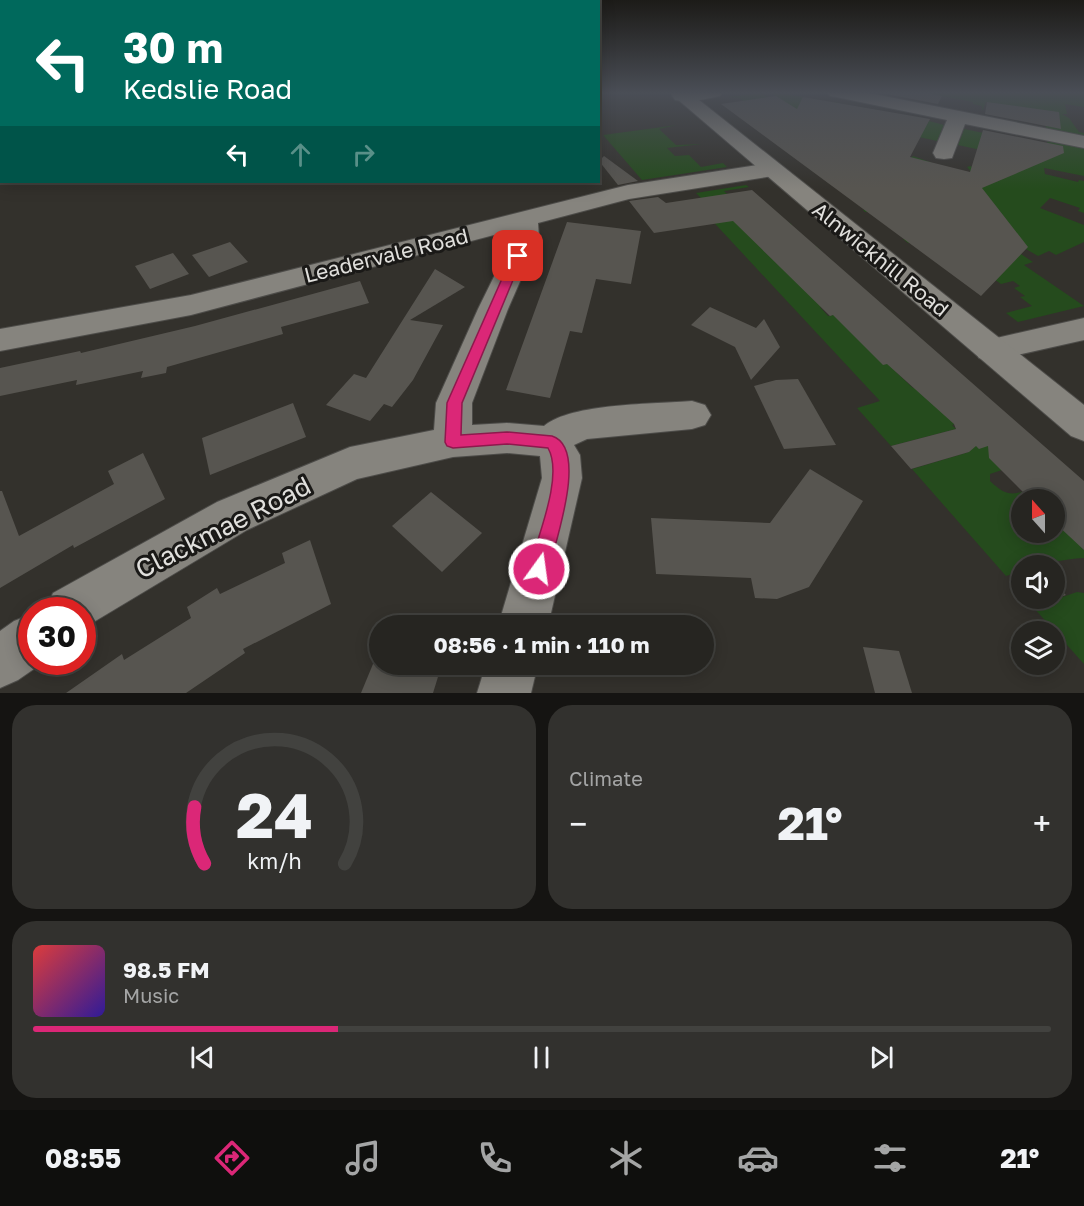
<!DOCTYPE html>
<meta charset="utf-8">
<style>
body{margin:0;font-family:"Golos Text",sans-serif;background:#32312e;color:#f1f3f6;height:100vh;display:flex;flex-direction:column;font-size:22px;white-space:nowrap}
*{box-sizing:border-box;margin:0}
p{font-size:20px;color:#a4a5a5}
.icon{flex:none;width:33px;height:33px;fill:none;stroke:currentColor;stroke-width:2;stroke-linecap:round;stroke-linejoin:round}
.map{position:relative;height:693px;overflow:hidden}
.details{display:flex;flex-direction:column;gap:12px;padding:12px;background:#151412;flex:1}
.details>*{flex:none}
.guide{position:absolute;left:0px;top:0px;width:600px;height:183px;box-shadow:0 3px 15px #0003,0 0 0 2px #42423f;background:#00695c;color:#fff;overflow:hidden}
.needle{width:39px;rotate:339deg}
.tools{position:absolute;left:1011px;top:489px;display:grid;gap:12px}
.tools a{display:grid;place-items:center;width:54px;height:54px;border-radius:50%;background:#262521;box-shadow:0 3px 15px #0003,0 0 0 2px #42423f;font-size:30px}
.speed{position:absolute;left:18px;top:597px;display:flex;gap:12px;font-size:30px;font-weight:700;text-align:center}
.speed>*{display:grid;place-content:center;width:78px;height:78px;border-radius:50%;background:#262521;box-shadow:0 3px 15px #0003,0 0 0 2px #42423f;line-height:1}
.speed .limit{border:9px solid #d22;background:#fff;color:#111}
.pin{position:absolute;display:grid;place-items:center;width:51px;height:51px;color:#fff;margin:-26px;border-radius:12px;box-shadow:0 3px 9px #0006}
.me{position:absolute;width:66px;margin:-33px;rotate:14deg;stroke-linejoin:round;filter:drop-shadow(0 0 4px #0008)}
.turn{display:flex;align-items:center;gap:21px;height:126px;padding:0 24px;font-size:27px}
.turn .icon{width:78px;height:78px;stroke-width:2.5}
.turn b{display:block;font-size:42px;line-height:51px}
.lanes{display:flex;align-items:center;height:57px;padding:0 24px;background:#0003;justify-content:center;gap:30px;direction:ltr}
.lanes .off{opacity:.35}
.big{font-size:45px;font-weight:700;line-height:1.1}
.details .tile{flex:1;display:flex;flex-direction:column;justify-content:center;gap:9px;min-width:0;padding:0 21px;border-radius:24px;background:#32312e}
.details .dial{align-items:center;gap:0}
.dial svg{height:156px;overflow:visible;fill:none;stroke:#42423f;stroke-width:7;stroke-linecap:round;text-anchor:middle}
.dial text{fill:#f1f3f6;stroke:none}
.song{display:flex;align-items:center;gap:18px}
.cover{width:72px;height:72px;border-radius:9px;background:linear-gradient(135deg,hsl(0 70% 55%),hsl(250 70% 35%))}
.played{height:6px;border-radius:3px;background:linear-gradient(90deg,#db2777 30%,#42423f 30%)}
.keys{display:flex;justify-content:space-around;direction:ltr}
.heat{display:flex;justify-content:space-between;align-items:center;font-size:33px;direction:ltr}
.details .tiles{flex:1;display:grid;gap:12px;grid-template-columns:1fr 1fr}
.tile:last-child{grid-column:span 2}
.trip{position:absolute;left:369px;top:615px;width:345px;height:60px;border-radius:30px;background:#262521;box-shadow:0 3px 15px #0003,0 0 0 2px #42423f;font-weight:700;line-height:60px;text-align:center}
.tab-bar{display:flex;height:96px;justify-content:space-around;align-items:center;background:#0f0f0d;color:#a4a5a5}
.tab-bar .icon{width:42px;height:42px}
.tab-bar .active{color:#db2777}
.tab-bar b{font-size:27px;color:#f1f3f6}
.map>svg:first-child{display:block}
.green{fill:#254b1d}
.building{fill:#575550}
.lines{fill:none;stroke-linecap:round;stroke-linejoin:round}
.minor-casing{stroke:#4d4c49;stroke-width:2}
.tertiary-casing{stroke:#4d4c49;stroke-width:2}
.minor{fill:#86847e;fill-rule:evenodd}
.tertiary{fill:#86847e;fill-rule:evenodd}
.route{fill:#db2777;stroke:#8e194d;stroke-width:1.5}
.labels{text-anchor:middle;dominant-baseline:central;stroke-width:6;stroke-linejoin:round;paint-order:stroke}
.street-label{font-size:21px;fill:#e0dfdc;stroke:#1a1917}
.near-street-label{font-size:26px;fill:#e0dfdc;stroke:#1a1917}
</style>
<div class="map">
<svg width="1084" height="693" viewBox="0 0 1084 693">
<rect width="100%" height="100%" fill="#33312c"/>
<g class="green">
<path d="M770,92L803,97L800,104L831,113L835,102L924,129L929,121L944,125L937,141L901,133L906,162L913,156L977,179L967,167L970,166L992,175L981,176L996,182L1020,171L999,154L958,145L964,129L984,133L1053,156L1046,139L1084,147V176L1044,168L1045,174L1078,182L1079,180L1084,181V213L1078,211L1080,208L1050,198L1040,208L1084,225V242L1056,255L1049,251L1038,256L1000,234L974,223L1033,262L1024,265L1084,306L1018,322L1006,313L1032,306L1020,297L1025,296L1014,288L1020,286L1013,281L1001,284L936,238L908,243L903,239L974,227L892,207L865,212L863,210L917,201L763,114L739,98L727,97L762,93L777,103L784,102Z"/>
<path d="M920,92H1084V107L1065,104L1067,114H1062L1069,118L1079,132L1084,133V137L1047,130L1042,117L1008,106L986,102L982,111V106L973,104V102Z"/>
<path d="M677,125L659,129L676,145L702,144L667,148L675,156L689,155L701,167L723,163L727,167L642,180L603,135Z"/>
<path d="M746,185L749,187L724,191L727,194L719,196L753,229L790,223L792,225L766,230L765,252L768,255L816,246L819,249L778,256L842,303L820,307L828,316L882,305L924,342L896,372L913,388L929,384L966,421L952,425L956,429L891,446L857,408L880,401L705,213L714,211L696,193Z"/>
<path d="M986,440L1008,468L990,474V481C1009,499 1014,494 1037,487L1039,499L1022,500V532H1054L1055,517L1084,550V558C1063,559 1043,565 1022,566L1021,571L1006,576L912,469L969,452L965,447Z"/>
<path d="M1077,592L1084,593V664L1033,607Z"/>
</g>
<g class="building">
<path d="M887,92H921L942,96L938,104L886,94Z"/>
<path d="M776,96L797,109L803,97L930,119L910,157L970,172L983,130L1063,146L1064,153L982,188L1028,247L981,296L721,104Z"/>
<path d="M987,102L1059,112L1061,129L985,114Z"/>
<path d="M604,156L638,181L618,185L599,161Z"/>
<path d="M752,190L1084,481V550L1054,522V500H1031L989,458L988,446L979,449L976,446L969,452L911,469L891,446L956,429L954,424L887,364L883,365L833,315L830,316L733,221L654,233L629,201L658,197L666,203Z"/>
<path d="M567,222L641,231L631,284L596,279L582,333L570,331L550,398L506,390Z"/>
<path d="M230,242L248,262L209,277L192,255Z"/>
<path d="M173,253L189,274L150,289L135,266Z"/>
<path d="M435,269L465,287L410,320L443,325L413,380L392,407L384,404L370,421L326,405L354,374L366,378Z"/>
<path d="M360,281L369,303L281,327L283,334L167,367L166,373L141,378L143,371L76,385L77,380L0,396V368L80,351L81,353L195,326Z"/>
<path d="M710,307L756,328L764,319L780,347L751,380L735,347L691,325Z"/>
<path d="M798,379L836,445L784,449L754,386L776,380Z"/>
<path d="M293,403L306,437L210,475L202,438Z"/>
<path d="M143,453L165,499L74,548L73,545L0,588V491H2L19,536L114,484L108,471Z"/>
<path d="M810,469L863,501L809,587L777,599L755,598L751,578L656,574L651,518L770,523Z"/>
<path d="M431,492L482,533L442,572L392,526Z"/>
<path d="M310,540L331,604L243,649L245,653L186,693H66L122,654L124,660L191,618L187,607L217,588L220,594L285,563L282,553Z"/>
<path d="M1054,584L1066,595L1033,607L1026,598H1054Z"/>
<path d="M863,647L899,651L912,693H875Z"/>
<path d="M373,664H442L433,693H361Z"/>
</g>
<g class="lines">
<g class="minor-casing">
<g id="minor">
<path d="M675,92H723L720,96C707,99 688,103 675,100L672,96Z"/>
<path d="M827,92H864L1084,136V148L965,124L952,158L944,159L936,158L933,153L947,120L836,97L830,96Z"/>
<path d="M771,163L779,165L782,170L779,175L629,199L538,223L539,238L508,309L472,403V425L507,423L544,426C571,403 656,404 692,401L705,405L711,415L705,425L692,429L587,439L574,445L580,455L582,478L548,626H498L542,478L540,456L507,453L453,457L357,479L247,530L82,629V610H46L53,593L217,502L350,447L434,430L436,403L478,309L513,238V230L191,315L0,351V329L191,295L628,185Z"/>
<path d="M1084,318V340L991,361L979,358L974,350L979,342Z"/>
<path d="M32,614V662H44L18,680L0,688V631L14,621Z"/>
<path d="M486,664H538L531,693H477Z"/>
</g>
</g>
<g class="tertiary-casing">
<path id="tertiary" d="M669,92H689L1084,405V441L1071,436Z"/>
</g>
<use href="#minor" class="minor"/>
<use href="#tertiary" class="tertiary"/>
</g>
<linearGradient id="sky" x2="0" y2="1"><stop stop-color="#1c1b18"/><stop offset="0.49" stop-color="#4a4e56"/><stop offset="1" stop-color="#4a4e56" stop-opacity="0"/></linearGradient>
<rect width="1084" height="189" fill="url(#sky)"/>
<path class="route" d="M518,252L523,256L462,403L461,435L507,432L552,436C589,448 555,542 549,569L546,575L539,578L532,575L529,569C537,538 564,476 548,448L507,444L453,448L447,446L445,442L447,403L512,256Z"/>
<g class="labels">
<g class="street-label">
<text transform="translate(386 255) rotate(-14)">Leadervale Road</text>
<text transform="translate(881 259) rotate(39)">Alnwickhill Road</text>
</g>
<g class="near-street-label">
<text transform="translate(223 527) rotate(-27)">Clackmae Road</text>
</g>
</g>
</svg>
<div class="tools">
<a><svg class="needle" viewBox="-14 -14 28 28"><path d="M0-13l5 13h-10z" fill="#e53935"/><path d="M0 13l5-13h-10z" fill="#a4a5a5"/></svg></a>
<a><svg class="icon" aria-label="sound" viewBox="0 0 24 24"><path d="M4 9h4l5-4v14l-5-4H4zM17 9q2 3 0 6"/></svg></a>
<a><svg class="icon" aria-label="layers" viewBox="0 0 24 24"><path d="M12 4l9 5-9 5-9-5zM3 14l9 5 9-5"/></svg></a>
</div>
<div class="speed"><div class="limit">30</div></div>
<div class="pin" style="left:518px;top:256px;background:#d93025"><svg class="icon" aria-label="arrive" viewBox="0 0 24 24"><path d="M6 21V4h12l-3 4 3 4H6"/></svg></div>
<svg class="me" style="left:539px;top:569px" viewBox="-20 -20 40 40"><circle r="17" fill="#db2777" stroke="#fff" stroke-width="3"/><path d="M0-11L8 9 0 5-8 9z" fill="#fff"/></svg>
<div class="trip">08:56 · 1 min · 110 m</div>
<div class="guide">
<div class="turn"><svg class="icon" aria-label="left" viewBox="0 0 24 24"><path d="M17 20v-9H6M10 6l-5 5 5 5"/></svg><div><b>30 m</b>Kedslie Road</div></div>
<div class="lanes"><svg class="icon" aria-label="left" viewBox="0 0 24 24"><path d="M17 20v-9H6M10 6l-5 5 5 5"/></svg><svg class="icon off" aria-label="ahead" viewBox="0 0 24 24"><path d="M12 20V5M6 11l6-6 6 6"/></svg><svg class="icon off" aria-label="right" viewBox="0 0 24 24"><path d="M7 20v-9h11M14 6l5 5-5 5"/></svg></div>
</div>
</div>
<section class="details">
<div class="tiles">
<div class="tile dial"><svg viewBox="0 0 100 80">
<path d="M14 69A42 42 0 1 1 86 69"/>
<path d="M14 69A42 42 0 0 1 9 40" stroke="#db2777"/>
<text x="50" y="56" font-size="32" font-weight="700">24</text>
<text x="50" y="72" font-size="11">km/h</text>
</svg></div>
<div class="tile"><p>Climate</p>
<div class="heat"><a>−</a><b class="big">21°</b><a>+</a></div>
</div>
<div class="tile">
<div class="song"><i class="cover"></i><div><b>98.5 FM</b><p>Music</p></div></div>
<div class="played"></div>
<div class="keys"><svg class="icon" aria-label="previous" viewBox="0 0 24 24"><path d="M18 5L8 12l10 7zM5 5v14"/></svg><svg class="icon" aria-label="pause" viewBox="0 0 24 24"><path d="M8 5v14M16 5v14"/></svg><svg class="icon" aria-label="next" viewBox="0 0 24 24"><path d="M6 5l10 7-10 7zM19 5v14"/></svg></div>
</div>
</div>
</section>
<nav class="tab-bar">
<b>08:55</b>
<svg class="icon active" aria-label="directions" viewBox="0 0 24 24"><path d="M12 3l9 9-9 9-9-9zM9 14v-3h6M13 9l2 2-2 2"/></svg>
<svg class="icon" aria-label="music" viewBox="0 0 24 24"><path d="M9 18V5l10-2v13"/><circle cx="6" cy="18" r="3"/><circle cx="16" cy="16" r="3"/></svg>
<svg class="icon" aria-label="phone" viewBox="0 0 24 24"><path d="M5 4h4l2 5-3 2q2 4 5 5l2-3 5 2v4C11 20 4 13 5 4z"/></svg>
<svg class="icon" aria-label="climate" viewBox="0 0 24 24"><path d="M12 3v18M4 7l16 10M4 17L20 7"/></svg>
<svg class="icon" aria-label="car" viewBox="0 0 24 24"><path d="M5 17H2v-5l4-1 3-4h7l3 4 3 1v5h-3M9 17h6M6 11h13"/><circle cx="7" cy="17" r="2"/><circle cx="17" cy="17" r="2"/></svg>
<svg class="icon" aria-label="filters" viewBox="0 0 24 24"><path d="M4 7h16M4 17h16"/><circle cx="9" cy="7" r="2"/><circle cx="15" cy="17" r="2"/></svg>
<b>21°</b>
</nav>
